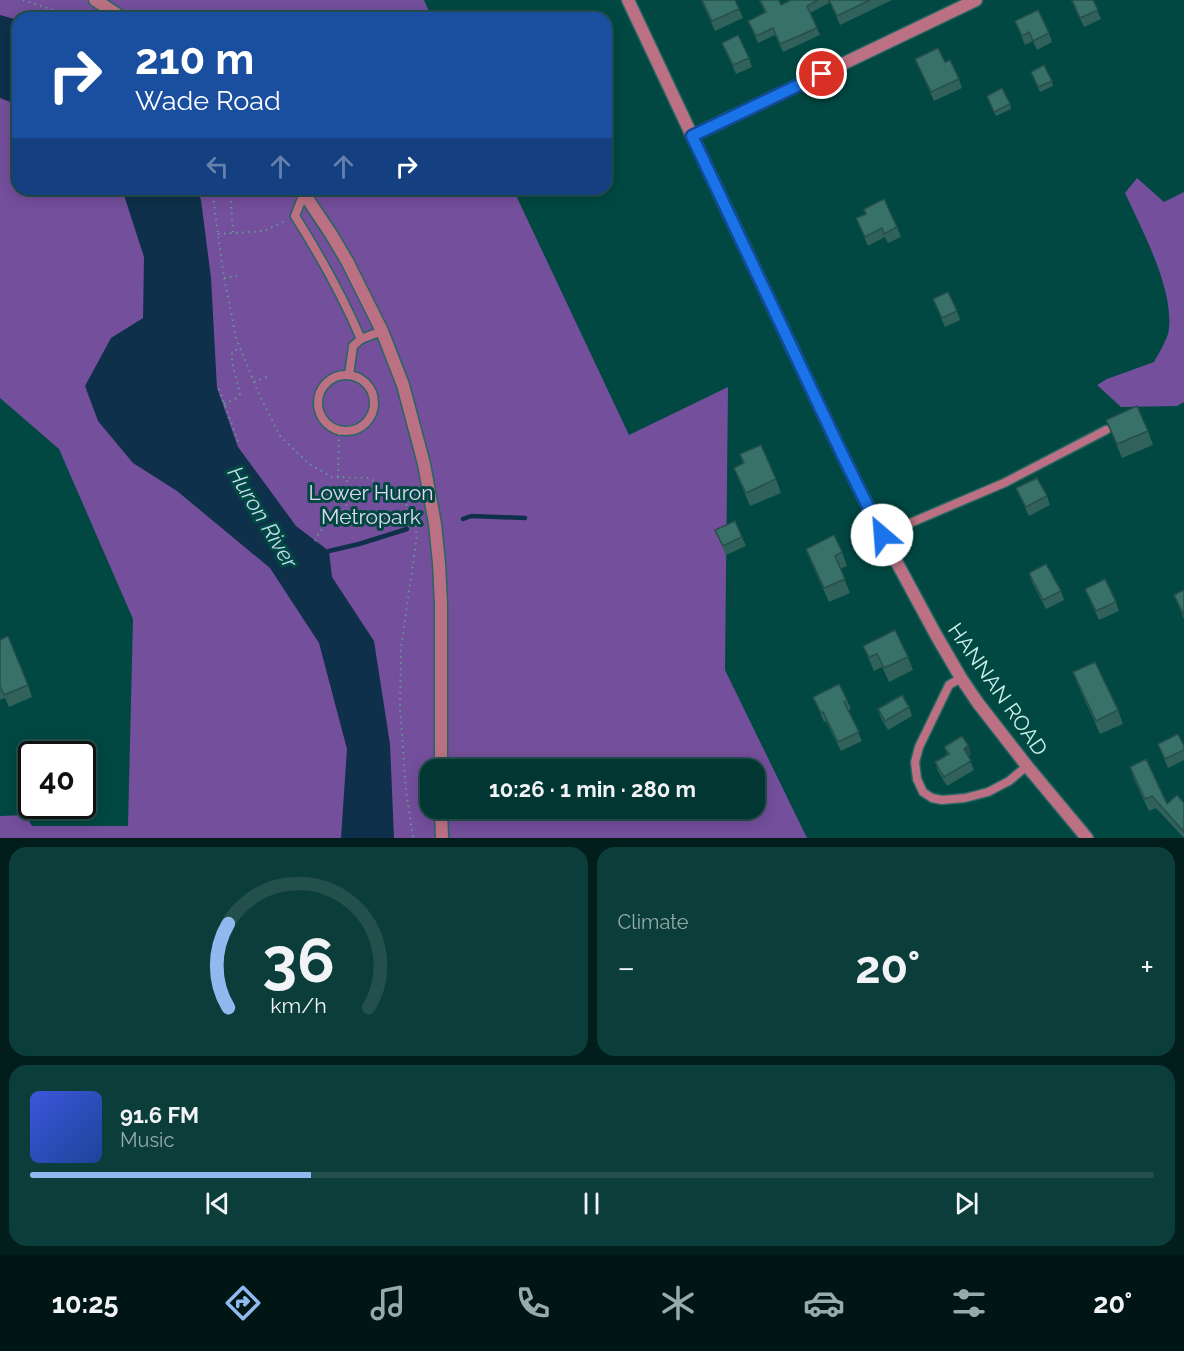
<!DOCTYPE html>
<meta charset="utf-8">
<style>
body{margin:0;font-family:Raleway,sans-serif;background:#0b3e3a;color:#f1f3f6;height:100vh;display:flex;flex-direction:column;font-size:22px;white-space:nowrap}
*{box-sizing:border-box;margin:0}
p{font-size:20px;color:#96abac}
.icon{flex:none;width:33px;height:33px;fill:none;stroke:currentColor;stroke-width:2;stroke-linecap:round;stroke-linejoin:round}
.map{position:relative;height:838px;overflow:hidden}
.drawer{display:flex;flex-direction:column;gap:9px;padding:9px;background:#011e1c;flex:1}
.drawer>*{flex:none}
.hud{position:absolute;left:12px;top:12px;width:600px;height:183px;border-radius:18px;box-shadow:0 3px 15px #0003,0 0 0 2px #23504d;background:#1a4fa0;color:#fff;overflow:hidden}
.speed{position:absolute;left:18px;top:741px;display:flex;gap:12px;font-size:30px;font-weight:700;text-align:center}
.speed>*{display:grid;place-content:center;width:78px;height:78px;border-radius:50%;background:#013632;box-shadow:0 3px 15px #0003,0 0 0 2px #23504d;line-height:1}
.speed .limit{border:3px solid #111;border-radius:9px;background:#fff;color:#111}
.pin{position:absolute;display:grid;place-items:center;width:51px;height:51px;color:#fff;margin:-26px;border:3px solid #fff;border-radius:50%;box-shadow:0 2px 6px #0007}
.me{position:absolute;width:66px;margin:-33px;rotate:333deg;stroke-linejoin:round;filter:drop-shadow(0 0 4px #0008)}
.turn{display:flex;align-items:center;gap:21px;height:126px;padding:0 24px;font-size:27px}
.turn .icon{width:78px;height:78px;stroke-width:2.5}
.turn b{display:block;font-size:42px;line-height:51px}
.lanes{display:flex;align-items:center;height:57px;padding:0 24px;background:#0003;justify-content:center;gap:30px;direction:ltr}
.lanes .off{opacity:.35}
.big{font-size:45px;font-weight:700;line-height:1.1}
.drawer .tile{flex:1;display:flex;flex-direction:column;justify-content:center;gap:9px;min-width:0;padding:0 21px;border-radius:18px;background:#0b3e3a}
.drawer .dial{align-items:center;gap:0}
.dial svg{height:156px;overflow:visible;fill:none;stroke:#23504d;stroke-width:7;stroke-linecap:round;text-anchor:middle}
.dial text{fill:#f1f3f6;stroke:none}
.song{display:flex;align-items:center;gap:18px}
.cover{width:72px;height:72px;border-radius:9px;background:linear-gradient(135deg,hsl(230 70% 55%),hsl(220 70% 35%))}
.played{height:6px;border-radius:3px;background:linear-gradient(90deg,#90b9f0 25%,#23504d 25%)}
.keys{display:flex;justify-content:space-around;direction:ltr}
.heat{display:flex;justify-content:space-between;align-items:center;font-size:33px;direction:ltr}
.drawer .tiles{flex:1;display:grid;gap:9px;grid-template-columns:1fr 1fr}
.tile:last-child{grid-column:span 2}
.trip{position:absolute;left:420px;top:759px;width:345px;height:60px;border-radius:18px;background:#013632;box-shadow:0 3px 15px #0003,0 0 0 2px #23504d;font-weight:700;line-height:60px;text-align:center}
.menu{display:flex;height:96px;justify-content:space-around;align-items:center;background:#001614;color:#96abac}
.menu .icon{width:42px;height:42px}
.menu .selected{color:#90b9f0}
.menu b{font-size:27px;color:#f1f3f6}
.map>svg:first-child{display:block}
.green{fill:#744f9c;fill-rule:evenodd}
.water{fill:#0e304a}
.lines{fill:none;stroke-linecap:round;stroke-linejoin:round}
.stream{stroke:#0e304a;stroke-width:4.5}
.service-casing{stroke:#256660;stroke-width:11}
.minor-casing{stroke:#256660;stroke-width:15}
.tertiary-casing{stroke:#256660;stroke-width:15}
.path{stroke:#639a94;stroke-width:2;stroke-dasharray:1.5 4.5;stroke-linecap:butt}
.service{stroke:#bb7183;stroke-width:8}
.minor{stroke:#bb7183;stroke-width:12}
.tertiary{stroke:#bb7183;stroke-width:12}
.wall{fill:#30615b}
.shaded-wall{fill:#274f4a}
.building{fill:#38716a;stroke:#274f4a;stroke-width:1.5}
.route-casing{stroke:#114b97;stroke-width:15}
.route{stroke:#1a73e8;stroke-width:10}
.labels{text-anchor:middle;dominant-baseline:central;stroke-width:6;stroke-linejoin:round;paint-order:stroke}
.park-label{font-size:21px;fill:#e2d8f1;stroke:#014842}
.street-label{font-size:21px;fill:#caf0ea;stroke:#014842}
.water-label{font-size:22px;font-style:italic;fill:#c3daee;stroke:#014842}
</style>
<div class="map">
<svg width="1184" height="838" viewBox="0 0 1184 838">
<rect width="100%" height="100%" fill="#014842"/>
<g class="green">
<path d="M0,0H424L432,18H18V189H513L629,435L728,387L725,670L807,838H0V816L25,815L32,826H128L133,619L59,449L0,398ZM430,770H754V808H430Z"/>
<path d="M1137,178L1164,202L1184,192V402L1177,406L1121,407L1097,385L1107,379L1154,362C1159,353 1169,337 1169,328C1173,287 1142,230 1125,193Z"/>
</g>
<g class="water">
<path d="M0,15L18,20V105L0,98Z"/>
<path d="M122,189H197L201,200L211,278L217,388L238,447L296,526L329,551L332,577L374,641L390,744L394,838H341L347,749L319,643L270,568L177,491L133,463L98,421L85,386L111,338L143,318L144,257Z"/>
</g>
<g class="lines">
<g class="stream">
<path d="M463,519L471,516L525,518"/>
<path d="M324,556L329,551L359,544L407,529"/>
</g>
<g class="service-casing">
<g id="service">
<path d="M304,193L295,216C321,257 342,295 361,339L382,331"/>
<circle cx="346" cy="403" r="28"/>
<path d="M349,375L353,346L361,339"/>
<path d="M882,535L1004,483L1106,430"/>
<path d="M961,678L949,685L919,747L915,762L917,779L923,792L932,798L942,800L965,798L988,792L1009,781L1027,766"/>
</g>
</g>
<g class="minor-casing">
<g id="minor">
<path d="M95,0L123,18"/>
<path d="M692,136L976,0"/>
<path d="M301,189L331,234L347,261L382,331L403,385L424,464L435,524L439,563L441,604V770"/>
<path d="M441,808L442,838"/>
</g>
</g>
<g class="tertiary-casing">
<path id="tertiary" d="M628,0L842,454L882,535L936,635L961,678L978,703L1027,766L1087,838"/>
</g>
<g class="path">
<path d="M23,0L65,14L70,18"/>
<path d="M212,189L223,271L236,338L259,394L280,436L309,464L332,477L369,478L395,493L413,512L417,536L401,648L400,707L406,790L413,838"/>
<path d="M230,189L233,232"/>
<path d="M218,234L264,231L285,221"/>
<path d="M224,278L237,276"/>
<path d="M254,382L267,377"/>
<path d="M219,389L239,444"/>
<path d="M224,404L235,399L240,394L232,362V352L240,348"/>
<path d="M338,477L339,431"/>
<path d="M315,541L319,533L328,522L341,514L347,504V477"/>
</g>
<use href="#service" class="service"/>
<use href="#minor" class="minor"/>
<use href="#tertiary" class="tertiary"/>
</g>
<g class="wall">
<path d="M701,0L739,9L743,18L715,31Z"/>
<path d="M759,0L781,5L791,0H828L829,3L810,13L820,35L783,52L775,35L758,43L748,21L765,13Z"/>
<path d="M829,0H892L840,25Z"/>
<path d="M1071,0H1093L1101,19L1084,27Z"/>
<path d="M1015,21L1049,33L1052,42L1037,50L1033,41L1025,45Z"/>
<path d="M722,43L749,58L752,67L736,74Z"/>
<path d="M915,59L945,62L959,79L962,88L934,101Z"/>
<path d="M1033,76L1052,81L1053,86L1040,92Z"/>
<path d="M987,96L1010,104L1011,109L996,116Z"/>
<path d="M864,209L897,227L901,237L888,243L885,237L868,246L856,218L865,214Z"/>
<path d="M933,299L957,311L960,320L945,327Z"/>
<path d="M1106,420L1148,431L1153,445L1122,458Z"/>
<path d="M740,454L776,479L781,493L750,506L734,468L744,464Z"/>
<path d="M1016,488L1047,496L1050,505L1029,516L1020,497Z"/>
<path d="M715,530L742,537L746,546L726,555Z"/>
<path d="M806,549L842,552L847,566L840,569L850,593L829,602L811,562Z"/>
<path d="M1029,573L1061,591L1064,600L1046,609L1032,582Z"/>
<path d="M1085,589L1116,602L1119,611L1099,620Z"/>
<path d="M1184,590V619L1174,595Z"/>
<path d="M0,640L28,685L32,697L9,707L5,698L0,700Z"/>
<path d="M863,646L908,657L913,670L889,682L882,667L874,671Z"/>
<path d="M1073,672L1118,710L1123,724L1100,734L1078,685Z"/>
<path d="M813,697L847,700L851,709L848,710L862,741L841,751L826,721L824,722Z"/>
<path d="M909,707L912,716L888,730L881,718L878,709Z"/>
<path d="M1158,744L1184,746V760L1168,768Z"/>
<path d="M968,745L971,754L968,756L974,770L947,786L938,771L935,762L947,754L944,747Z"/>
<path d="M1130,767L1167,804L1184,803V838L1156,808L1149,811L1134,779Z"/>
</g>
<path class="shaded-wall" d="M968,745L971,754L967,758L964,749Z"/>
<g class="building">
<path d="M702,0H735L739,9L712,21Z"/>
<path d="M760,0H779L781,5L791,0H818L807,6L817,28L780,44L773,28L756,36L748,21L766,12Z"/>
<path d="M829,0H870L837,16Z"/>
<path d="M1072,0H1093L1098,10L1080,18Z"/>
<path d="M1038,10L1049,33L1033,41L1029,32L1022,36L1015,21Z"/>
<path d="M738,35L749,58L733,65L722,43Z"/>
<path d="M938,48L945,62L950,60L959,79L931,92L915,59Z"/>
<path d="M1044,65L1052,81L1038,87L1031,72Z"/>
<path d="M1002,88L1010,104L994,112L987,96Z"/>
<path d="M884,199L897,227L884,234L882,228L865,237L856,218L866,214L864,209Z"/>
<path d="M948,292L957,311L942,318L933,299Z"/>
<path d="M1137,406L1148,431L1117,444L1106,420Z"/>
<path d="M761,445L776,479L746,493L734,468L744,463L740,454Z"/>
<path d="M1037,478L1047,496L1026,507L1016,488Z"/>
<path d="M735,521L742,537L723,546L715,530Z"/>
<path d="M834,535L842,552L835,556L845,579L824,588L806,549Z"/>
<path d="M1046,564L1061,591L1043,600L1029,573Z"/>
<path d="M1105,579L1116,602L1096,611L1085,589Z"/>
<path d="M1184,590V615L1174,595Z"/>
<path d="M895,630L908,657L884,668L877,654L869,657L863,646Z"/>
<path d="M8,636L28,685L4,695L0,686V640Z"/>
<path d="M1095,662L1118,710L1096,721L1073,672Z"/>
<path d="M839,684L847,700L844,702L859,732L838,742L823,712L821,713L813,697Z"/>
<path d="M902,695L909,707L885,721L878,709Z"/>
<path d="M1178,734L1184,746V750L1165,759L1158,744Z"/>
<path d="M962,736L968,745L964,749L971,761L944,777L935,762L949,754L944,747Z"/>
<path d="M1146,759L1167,804L1177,795L1184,803V832L1152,796L1145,799L1130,767Z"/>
</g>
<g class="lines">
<g class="route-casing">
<path id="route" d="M822,74L692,136L842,454L882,535"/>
</g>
<use href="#route" class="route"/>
</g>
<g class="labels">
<g class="park-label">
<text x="371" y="492">Lower Huron<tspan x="371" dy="24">Metropark</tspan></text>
</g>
<g class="street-label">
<text transform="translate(998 689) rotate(55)">HANNAN ROAD</text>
</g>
<g class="water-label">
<text transform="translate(263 517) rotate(59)">Huron River</text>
</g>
</g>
</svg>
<div class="speed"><div class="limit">40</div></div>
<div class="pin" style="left:822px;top:74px;background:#d93025"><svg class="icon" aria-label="arrive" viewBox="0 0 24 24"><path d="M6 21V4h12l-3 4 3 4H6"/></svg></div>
<svg class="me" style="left:882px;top:535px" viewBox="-20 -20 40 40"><circle r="19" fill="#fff"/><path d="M0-13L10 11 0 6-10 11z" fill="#1a73e8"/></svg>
<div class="trip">10:26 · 1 min · 280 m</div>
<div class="hud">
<div class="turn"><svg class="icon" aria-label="right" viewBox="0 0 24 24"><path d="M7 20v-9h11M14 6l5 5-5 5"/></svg><div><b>210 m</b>Wade Road</div></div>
<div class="lanes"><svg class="icon off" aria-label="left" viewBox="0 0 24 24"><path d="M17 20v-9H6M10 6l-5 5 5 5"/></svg><svg class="icon off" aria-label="ahead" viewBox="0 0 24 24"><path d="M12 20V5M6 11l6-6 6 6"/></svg><svg class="icon off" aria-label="ahead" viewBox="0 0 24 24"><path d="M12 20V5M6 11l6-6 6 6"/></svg><svg class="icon" aria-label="right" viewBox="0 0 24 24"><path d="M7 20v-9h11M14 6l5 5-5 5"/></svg></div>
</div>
</div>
<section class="drawer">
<div class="tiles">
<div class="tile dial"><svg viewBox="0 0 100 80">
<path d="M14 69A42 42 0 1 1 86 69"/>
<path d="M14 69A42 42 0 0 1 14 26" stroke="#90b9f0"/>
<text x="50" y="56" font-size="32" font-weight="700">36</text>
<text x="50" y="72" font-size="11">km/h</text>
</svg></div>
<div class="tile"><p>Climate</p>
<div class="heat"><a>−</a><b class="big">20°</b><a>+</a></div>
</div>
<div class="tile">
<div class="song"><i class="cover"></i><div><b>91.6 FM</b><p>Music</p></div></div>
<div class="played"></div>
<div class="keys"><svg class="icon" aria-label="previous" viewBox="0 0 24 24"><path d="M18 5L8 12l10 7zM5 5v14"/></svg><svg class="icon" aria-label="pause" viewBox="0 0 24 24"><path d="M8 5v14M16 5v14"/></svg><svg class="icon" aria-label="next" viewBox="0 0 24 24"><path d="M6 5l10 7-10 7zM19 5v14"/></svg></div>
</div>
</div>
</section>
<nav class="menu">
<b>10:25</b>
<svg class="icon selected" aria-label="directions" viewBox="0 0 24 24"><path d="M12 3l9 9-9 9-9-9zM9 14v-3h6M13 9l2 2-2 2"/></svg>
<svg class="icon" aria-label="music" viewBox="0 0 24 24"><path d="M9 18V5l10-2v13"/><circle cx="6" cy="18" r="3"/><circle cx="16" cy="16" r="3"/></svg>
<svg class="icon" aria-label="phone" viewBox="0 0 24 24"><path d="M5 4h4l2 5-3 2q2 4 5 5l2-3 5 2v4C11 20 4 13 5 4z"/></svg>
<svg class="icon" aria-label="climate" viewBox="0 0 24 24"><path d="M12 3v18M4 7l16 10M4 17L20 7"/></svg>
<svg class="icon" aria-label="car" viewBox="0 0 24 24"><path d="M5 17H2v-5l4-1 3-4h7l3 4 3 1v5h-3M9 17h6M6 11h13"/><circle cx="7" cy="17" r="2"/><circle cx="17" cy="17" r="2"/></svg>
<svg class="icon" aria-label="filters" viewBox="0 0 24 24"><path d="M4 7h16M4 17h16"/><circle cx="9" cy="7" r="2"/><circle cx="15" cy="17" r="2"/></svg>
<b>20°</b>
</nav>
